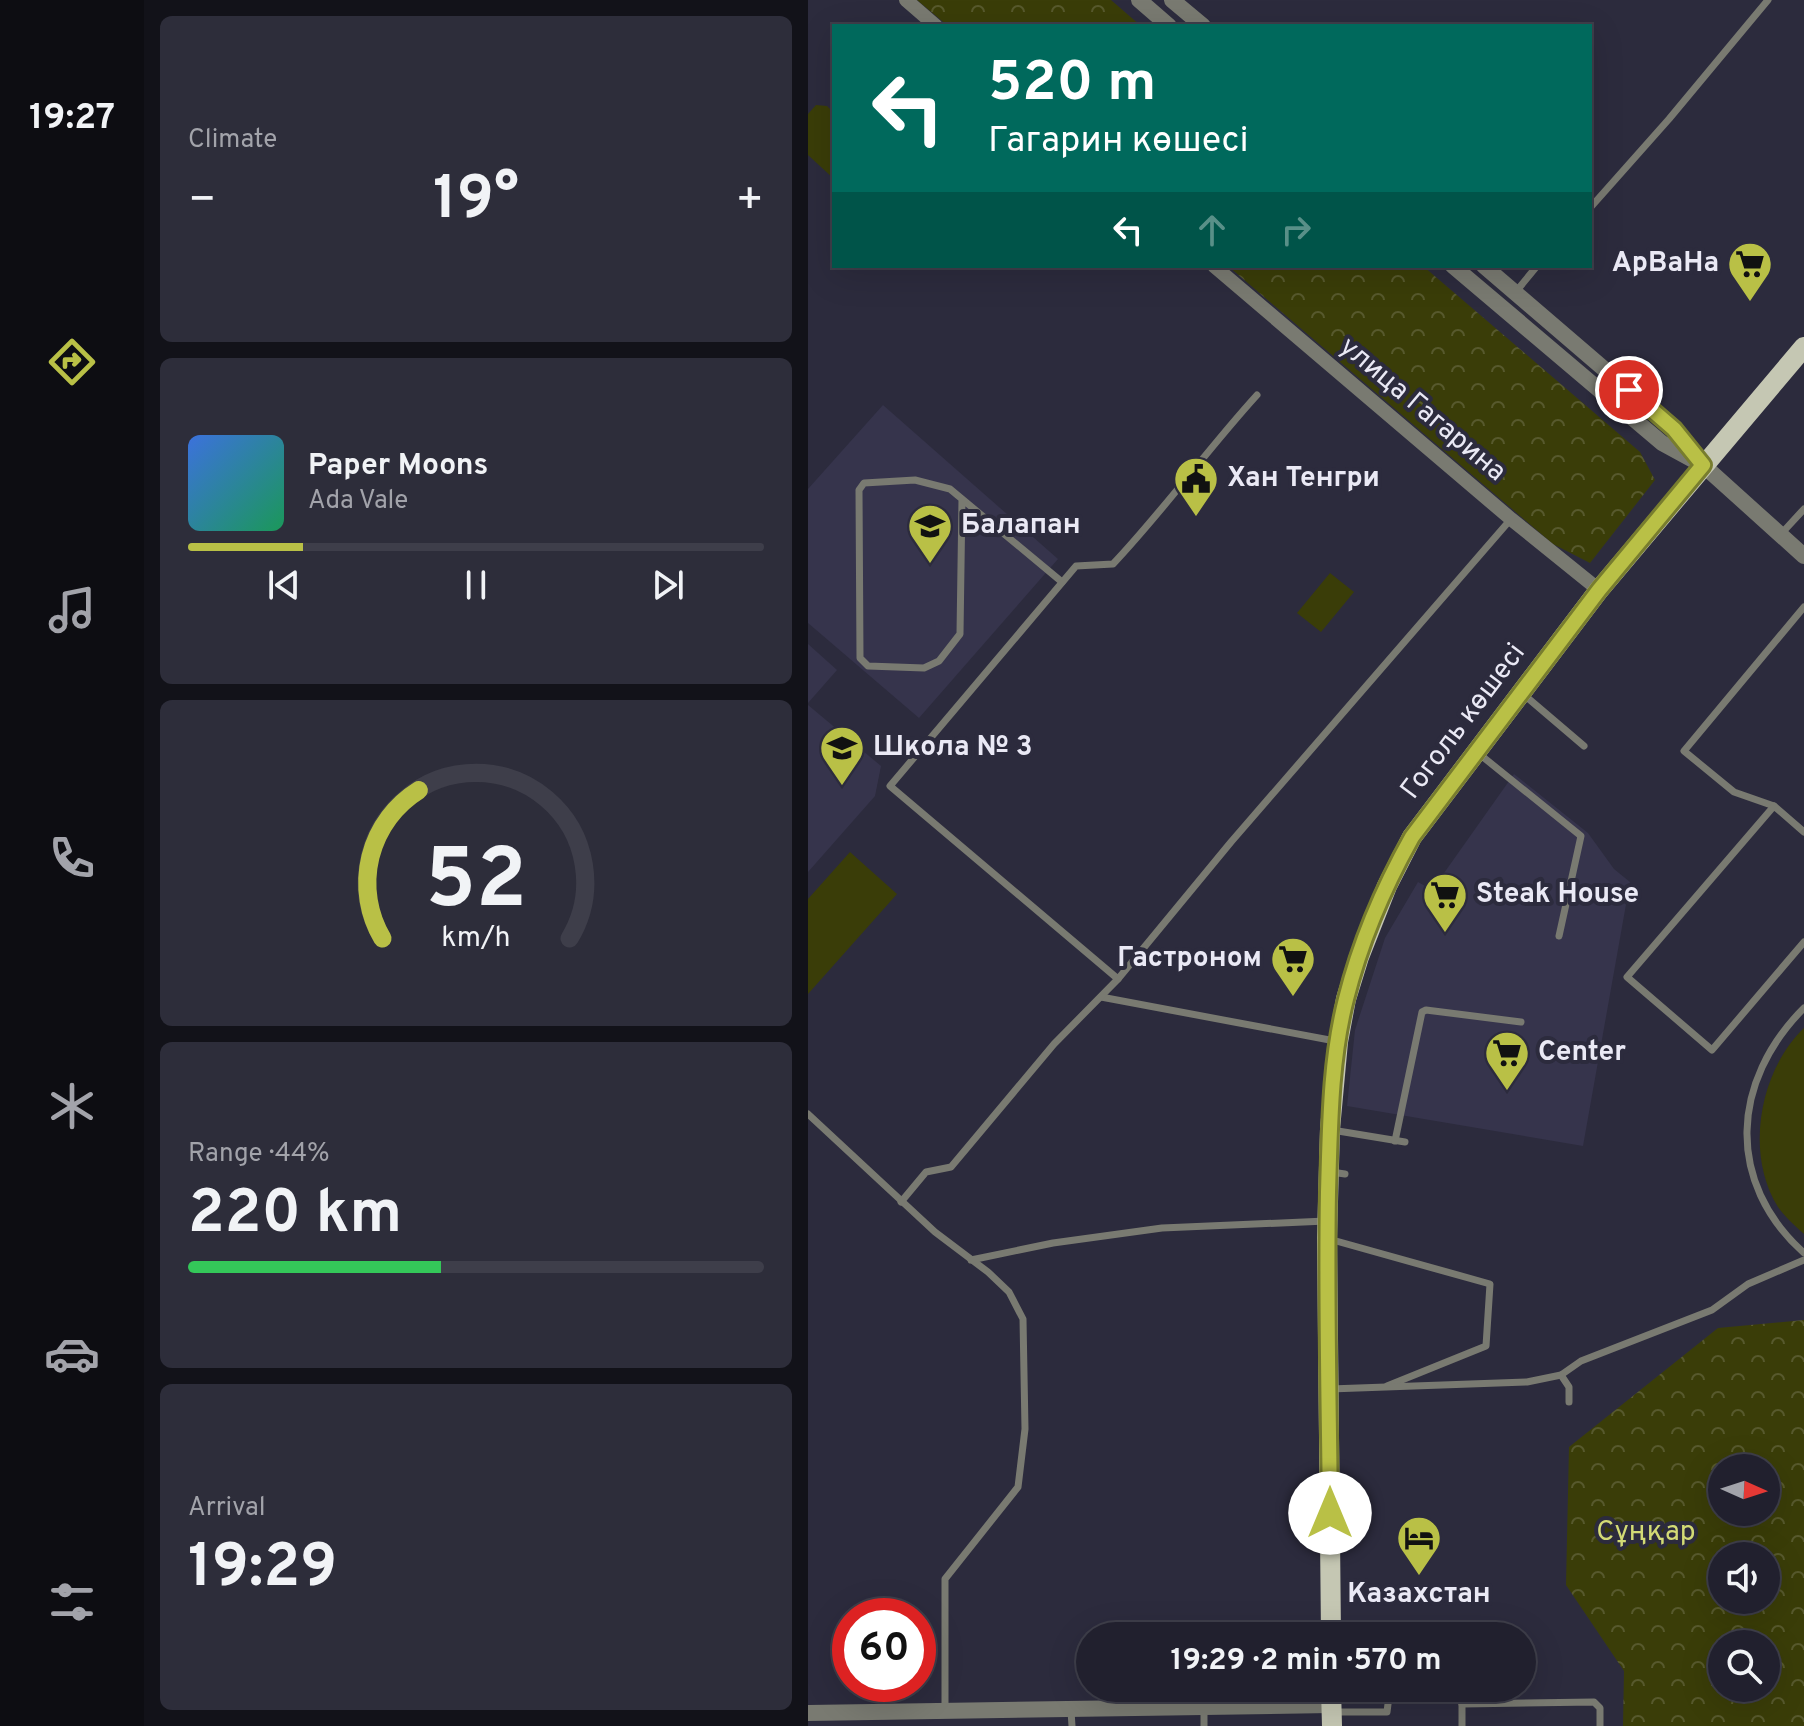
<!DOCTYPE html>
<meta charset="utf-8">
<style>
body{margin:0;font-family:Overpass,sans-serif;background:#2d2d3a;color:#f1f3f6;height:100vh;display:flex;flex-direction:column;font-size:30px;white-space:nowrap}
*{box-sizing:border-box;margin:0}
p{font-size:26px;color:#a2a3aa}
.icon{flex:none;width:44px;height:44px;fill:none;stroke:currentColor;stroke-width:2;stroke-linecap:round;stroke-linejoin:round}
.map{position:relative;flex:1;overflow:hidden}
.details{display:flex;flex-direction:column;gap:16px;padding:16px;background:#121219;width:664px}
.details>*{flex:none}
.hud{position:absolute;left:24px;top:24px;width:760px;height:244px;border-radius:0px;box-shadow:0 8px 32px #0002,0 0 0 2px #3e3e4a;background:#00695c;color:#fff;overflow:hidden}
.needle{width:52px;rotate:93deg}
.controls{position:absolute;left:900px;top:1454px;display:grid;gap:16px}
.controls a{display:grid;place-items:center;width:72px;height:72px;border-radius:50%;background:#21202e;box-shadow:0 8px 32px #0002,0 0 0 2px #3e3e4a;font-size:40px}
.speed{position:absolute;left:24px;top:1598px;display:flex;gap:16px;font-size:40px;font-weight:700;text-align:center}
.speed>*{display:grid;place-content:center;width:104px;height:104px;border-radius:50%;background:#21202e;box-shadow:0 8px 32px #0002,0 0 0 2px #3e3e4a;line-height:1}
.speed .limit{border:12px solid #d22;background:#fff;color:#111}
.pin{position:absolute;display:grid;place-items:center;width:68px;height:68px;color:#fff;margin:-34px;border:4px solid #fff;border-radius:50%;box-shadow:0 2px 8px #0007}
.me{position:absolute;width:88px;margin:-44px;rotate:0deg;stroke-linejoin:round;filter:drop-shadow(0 0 6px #0008)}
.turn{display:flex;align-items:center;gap:28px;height:168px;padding:0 24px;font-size:36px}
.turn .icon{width:104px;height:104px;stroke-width:2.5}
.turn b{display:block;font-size:56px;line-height:68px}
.lanes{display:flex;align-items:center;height:76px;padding:0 24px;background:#0003;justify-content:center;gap:40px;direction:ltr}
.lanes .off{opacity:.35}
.big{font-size:60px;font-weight:700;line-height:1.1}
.details .widget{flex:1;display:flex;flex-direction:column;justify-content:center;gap:12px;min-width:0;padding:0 28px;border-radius:12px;background:#2d2d3a}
.details .dial{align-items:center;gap:0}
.dial svg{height:208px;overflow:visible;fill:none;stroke:#3e3e4a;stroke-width:7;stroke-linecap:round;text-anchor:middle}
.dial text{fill:#f1f3f6;stroke:none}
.song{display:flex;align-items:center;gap:24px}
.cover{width:96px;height:96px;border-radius:12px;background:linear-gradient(135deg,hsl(220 70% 55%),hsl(150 70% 35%))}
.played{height:8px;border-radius:4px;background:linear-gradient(90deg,#b9c046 20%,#3e3e4a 20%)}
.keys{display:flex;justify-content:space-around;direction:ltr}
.heat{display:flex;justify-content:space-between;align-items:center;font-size:44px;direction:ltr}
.charge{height:12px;border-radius:6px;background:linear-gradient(90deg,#34c759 44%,#3e3e4a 0)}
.trip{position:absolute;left:268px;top:1622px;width:460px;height:80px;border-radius:40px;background:#21202e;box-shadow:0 8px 32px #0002,0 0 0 2px #3e3e4a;font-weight:700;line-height:80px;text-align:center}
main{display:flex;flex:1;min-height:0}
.tabs{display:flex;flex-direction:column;width:144px;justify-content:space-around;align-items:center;background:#0d0d12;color:#a2a3aa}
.tabs .icon{width:56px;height:56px}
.tabs .active{color:#b9c046}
.tabs b{font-size:36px;color:#f1f3f6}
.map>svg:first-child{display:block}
.built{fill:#36344c}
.grass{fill:#3a3d08}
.forest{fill:url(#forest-crowns);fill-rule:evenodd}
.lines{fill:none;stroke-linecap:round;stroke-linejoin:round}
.service{stroke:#797a71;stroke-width:7}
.minor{stroke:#797a71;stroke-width:14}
.tertiary{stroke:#797a71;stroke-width:16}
.primary{stroke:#c5c7b3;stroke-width:20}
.route-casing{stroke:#787d2e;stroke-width:20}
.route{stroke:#b9c046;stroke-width:14}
.labels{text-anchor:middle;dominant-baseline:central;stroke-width:8;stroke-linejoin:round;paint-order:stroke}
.poi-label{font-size:28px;font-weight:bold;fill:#eae9f5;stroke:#2c2b3d;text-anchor:start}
.street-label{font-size:28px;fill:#eae9f5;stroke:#2c2b3d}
.park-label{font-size:28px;fill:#d3db75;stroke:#2c2b3d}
</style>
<main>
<nav class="tabs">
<b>19:27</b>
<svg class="icon active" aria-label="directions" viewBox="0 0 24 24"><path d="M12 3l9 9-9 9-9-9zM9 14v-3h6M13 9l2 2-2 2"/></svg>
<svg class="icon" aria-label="music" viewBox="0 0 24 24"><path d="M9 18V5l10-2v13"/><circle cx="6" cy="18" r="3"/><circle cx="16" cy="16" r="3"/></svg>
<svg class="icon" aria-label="phone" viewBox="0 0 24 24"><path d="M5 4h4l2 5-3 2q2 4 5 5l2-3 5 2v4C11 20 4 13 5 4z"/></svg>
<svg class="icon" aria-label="climate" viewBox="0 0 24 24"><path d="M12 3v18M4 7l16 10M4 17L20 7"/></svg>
<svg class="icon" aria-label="car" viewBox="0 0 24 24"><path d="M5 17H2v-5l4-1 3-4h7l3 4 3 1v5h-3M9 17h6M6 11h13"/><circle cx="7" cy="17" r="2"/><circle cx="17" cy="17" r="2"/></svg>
<svg class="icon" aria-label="filters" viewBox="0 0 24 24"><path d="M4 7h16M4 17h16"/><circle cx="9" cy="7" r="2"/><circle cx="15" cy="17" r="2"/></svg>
</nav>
<section class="details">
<div class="widget"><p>Climate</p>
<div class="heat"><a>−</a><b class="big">19°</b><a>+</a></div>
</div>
<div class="widget">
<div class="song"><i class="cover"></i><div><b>Paper Moons</b><p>Ada Vale</p></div></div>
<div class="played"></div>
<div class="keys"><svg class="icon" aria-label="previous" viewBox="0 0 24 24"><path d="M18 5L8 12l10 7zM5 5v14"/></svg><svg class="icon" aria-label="pause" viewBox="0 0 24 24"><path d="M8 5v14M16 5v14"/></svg><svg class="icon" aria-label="next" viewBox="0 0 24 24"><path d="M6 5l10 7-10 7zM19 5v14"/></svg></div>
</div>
<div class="widget dial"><svg viewBox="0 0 100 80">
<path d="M14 69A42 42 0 1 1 86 69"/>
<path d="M14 69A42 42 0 0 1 28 12" stroke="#b9c046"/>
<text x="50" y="56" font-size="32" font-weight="700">52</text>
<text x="50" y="72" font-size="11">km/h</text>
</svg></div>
<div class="widget"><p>Range · 44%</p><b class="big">220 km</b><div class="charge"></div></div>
<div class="widget"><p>Arrival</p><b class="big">19:29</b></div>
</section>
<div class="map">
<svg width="996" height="1726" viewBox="0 0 996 1726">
<defs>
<pattern id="forest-crowns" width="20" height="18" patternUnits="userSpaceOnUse" patternTransform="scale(2)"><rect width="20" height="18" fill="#3a3d08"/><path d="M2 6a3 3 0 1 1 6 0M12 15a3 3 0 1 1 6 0" fill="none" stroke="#57592d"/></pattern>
</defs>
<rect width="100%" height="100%" fill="#2c2b3d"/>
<g class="built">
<path d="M75,405L250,559L111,718L0,623V489Z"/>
<path d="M0,644L29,670L0,703Z"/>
<path d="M0,705L73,766L67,796L0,872Z"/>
<path d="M706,774L780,833L806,869L822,882L775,1146L539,1106L547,1030L577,938L610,882L624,890Z"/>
</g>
<g class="grass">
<path d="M8,105L19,106L26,113V179L0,155V114Z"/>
<path d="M522,573L546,592L513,632L489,613Z"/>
<path d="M42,852L89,894L0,994V899Z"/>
<path d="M996,1028V1234C987,1226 977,1217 970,1207C936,1153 952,1070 996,1028Z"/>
</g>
<g class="forest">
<path d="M109,0H303L333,26H140Z"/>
<path d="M420,266H615L832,452L847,480L782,563L745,544Z"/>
<path d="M996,1320V1726H815L816,1671L758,1585L761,1447L910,1328ZM914,1468H958V1512H914ZM914,1556H958V1600H914ZM914,1644H958V1688H914Z"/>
</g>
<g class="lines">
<g class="service">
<path d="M782,208L861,119L960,0"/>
<path d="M706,294L729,266"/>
<path d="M154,499L152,634L131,661L116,668L60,666L52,658L51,490L56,483L107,480L142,489L254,582"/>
<path d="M973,534L996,509"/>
<path d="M715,694L776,746"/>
<path d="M670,753L773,836L751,936"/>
<path d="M966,806L926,792L876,751L996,607"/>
<path d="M996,832L966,806L819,977L904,1050L996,942"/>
<path d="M310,979L82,786L268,566L305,564C356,510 399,450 449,395"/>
<path d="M293,997L527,1041"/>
<path d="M996,1008C923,1081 917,1182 996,1253"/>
<path d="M0,1114L127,1232L180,1272L201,1292L215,1319L217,1429L210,1487L137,1579V1710"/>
<path d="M524,1130L597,1142"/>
<path d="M587,1141L614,1012L618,1010L713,1022"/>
<path d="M523,1172L537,1174"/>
<path d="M93,1202L118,1172L143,1167L246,1044L310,979L423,842L703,519"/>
<path d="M521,1239L682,1284L678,1346L579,1386"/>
<path d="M163,1260L245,1243L354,1228L518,1221"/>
<path d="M753,1375L761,1387V1402"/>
<path d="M522,1389L719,1382L753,1375L773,1361L904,1310L940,1284L996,1260"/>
<path d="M647,1688L654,1704V1726"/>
<path d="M654,1704L786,1702L792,1708V1726"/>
<path d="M263,1711L264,1726"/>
<path d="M525,1712H579L582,1688"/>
<path d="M396,1726V1707"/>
</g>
<g class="minor">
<path d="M98,0L128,26"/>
<path d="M406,266L703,519L791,590"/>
</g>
<g class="tertiary">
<path d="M331,0L361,26"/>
<path d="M364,0L395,26"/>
<path d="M645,266L854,443L887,461"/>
<path d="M676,266L866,429L895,465L996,556"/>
<path d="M0,1713L523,1705"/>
</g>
<g class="primary">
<path d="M523,1636L519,1238L522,1129L530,1042L538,999L551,957L579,886L604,837L791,590L996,347"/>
<path d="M523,1688L524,1726"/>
</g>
</g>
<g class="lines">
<g class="route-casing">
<path id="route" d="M522,1513C521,1406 518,1299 520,1192C522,1128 522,1061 538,999C552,943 576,887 604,837L791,590L895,465L866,429L821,390"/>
</g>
<use href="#route" class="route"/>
</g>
<defs>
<g id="supermarket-pin" transform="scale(2.3)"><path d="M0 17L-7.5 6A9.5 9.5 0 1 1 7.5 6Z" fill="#b9c046" stroke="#2c2b3d"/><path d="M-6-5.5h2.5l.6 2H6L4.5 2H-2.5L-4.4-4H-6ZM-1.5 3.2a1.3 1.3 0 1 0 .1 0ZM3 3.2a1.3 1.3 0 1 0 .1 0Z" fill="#111"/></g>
<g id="civic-pin" transform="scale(2.3)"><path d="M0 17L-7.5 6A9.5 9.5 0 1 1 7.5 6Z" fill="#b9c046" stroke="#2c2b3d"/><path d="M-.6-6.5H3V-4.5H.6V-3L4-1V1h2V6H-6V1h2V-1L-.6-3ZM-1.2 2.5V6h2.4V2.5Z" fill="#111"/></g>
<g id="school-pin" transform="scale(2.3)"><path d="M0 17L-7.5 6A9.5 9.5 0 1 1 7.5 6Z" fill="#b9c046" stroke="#2c2b3d"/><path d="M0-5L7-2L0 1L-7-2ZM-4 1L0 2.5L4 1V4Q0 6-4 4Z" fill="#111"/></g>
<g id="hotel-pin" transform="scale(2.3)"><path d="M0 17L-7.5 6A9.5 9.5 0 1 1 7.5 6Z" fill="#b9c046" stroke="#2c2b3d"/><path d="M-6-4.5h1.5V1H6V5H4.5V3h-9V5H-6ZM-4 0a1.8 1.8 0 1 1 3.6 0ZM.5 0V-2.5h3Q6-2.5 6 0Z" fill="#111"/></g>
</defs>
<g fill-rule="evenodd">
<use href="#supermarket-pin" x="942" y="264"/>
<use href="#civic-pin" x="388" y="479"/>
<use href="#school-pin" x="122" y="526"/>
<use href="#school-pin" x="34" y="748"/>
<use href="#supermarket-pin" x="637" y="895"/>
<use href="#supermarket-pin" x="485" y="959"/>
<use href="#supermarket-pin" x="699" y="1053"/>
<use href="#hotel-pin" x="611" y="1538"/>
</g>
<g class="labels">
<g class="poi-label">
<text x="911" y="264" text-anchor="end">АрВаНа</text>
<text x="419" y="479">Хан Тенгри</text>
<text x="153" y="526">Балапан</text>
<text x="65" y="748">Школа № 3</text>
<text x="668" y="895">Steak House</text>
<text x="454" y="959" text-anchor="end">Гастроном</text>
<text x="730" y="1053">Center</text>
<text x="611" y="1595" text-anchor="middle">Казахстан</text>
</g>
<g class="street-label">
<text transform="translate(614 410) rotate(40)">улица Гагарина</text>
<text transform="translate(656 722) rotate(-53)">Гоголь көшесі</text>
</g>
<g class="park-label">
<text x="838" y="1533">Сұңқар</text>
</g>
</g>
</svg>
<div class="controls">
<a><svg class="needle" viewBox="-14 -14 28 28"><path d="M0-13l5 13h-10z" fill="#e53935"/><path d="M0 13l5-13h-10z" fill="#a2a3aa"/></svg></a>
<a><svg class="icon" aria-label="sound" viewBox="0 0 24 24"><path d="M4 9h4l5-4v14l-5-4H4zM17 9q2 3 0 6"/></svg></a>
<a><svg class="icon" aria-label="search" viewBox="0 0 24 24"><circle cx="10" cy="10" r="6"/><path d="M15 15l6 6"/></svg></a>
</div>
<div class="speed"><div class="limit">60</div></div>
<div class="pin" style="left:821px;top:390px;background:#d93025"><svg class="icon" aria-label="arrive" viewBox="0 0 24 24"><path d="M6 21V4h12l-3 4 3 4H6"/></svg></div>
<svg class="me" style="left:522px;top:1513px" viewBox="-20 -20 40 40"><circle r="19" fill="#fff"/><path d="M0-13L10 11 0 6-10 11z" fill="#b9c046"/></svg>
<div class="trip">19:29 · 2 min · 570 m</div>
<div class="hud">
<div class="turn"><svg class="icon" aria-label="left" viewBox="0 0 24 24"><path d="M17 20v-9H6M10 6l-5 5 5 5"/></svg><div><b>520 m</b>Гагарин көшесі</div></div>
<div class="lanes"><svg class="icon" aria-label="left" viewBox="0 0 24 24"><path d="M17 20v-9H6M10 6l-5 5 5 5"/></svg><svg class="icon off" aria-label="ahead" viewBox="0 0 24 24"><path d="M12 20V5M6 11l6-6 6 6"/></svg><svg class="icon off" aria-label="right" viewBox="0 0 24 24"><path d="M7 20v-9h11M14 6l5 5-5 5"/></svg></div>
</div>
</div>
</main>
